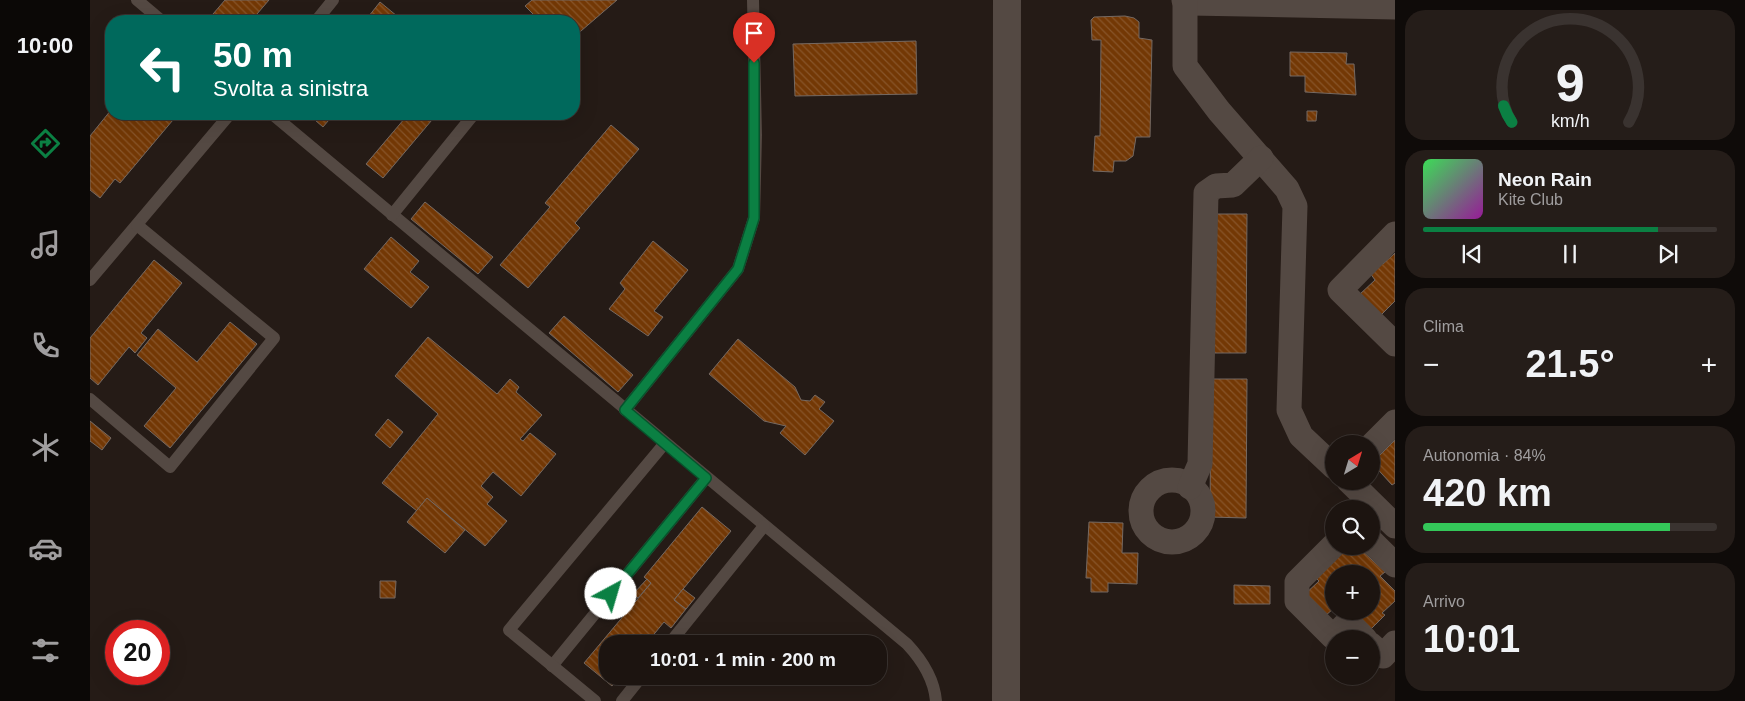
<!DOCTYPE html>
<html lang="it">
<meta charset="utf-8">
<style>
body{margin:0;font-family:Helvetica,sans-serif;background:#251d19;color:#f1f3f6;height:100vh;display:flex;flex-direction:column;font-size:19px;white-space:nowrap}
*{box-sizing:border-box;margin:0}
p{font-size:16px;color:#a09e9f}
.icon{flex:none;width:28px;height:28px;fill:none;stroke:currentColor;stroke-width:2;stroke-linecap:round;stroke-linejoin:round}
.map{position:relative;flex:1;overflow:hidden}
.drawer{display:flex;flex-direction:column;gap:10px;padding:10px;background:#0f0b09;width:350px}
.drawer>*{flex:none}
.top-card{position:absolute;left:15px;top:15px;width:475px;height:105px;border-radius:20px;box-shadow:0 5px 20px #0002,0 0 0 1px #3a3330;background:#00695c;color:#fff;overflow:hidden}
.needle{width:32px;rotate:38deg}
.fabs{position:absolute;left:1235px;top:435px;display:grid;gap:10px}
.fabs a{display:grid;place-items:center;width:55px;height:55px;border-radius:50%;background:#1c1410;box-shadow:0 5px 20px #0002,0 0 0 1px #3a3330;font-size:25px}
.speed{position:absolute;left:15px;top:620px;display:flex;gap:10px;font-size:25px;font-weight:700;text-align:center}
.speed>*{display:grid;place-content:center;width:65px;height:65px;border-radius:50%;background:#1c1410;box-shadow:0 5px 20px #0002,0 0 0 1px #3a3330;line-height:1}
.speed .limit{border:8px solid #d22;background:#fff;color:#111}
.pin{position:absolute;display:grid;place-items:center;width:42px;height:42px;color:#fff;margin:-51px -21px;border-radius:50% 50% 50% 0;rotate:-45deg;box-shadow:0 0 5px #0007}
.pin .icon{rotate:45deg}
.me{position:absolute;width:55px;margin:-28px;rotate:39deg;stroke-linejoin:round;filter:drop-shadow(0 0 4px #0008)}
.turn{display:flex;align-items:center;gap:18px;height:105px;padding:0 25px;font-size:22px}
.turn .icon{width:65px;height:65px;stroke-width:2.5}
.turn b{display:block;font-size:35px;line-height:42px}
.big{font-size:38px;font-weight:700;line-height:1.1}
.drawer .tile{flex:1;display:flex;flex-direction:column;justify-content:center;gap:8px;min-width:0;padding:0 18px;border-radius:20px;background:#251d19}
.drawer .dial{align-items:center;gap:0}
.dial svg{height:130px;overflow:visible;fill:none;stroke:#3a3330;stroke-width:7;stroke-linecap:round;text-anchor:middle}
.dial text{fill:#f1f3f6;stroke:none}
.song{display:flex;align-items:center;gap:15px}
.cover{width:60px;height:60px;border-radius:8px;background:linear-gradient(135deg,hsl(130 70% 55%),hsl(300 70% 35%))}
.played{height:5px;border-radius:2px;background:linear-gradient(90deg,#0b8043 80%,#3a3330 80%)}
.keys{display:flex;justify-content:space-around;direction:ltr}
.heat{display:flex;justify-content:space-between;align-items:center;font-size:28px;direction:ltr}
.charge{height:8px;border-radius:4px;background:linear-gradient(90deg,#34c759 84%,#3a3330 0)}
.trip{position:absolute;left:509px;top:635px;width:288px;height:50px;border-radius:20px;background:#1c1410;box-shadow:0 5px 20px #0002,0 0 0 1px #3a3330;font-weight:700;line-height:50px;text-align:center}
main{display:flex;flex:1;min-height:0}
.dock{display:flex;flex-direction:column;width:90px;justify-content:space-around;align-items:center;background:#0b0806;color:#a09e9f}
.dock .icon{width:35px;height:35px}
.dock .active{color:#0b8043}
.dock b{font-size:22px;color:#f1f3f6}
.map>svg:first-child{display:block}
.building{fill:url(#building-back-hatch);stroke:#756962}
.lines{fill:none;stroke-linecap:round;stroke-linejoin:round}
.service{stroke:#544943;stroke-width:12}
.minor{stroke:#544943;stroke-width:25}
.secondary{stroke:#544943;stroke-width:28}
.route-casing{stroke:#07532c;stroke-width:12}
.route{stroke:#0b8043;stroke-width:9}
</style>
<main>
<nav class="dock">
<b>10:00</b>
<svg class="icon active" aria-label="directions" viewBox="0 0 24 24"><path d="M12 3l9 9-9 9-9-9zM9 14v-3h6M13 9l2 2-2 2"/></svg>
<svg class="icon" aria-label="music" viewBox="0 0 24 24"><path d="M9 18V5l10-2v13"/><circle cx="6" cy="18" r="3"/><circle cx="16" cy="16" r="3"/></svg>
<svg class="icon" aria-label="phone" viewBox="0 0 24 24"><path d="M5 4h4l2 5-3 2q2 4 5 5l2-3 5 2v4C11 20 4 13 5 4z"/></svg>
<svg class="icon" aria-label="climate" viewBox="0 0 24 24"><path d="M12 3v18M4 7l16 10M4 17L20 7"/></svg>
<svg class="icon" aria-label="car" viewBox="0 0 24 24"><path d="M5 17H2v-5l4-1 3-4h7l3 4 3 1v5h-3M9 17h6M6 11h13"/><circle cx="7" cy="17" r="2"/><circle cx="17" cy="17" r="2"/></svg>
<svg class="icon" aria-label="filters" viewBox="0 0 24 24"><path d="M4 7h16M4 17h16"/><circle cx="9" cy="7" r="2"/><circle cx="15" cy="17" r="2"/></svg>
</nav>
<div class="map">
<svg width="1305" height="701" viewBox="0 0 1305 701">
<defs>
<pattern id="building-back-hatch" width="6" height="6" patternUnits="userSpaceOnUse" patternTransform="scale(1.25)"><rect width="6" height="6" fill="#733805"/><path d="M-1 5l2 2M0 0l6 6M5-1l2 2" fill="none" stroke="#88552a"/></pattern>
</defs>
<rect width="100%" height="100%" fill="#251b16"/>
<g class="building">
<path d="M135,0H179L161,21H117Z"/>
<path d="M442,0H527L484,37V21H450L435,6Z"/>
<path d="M290,2L313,21H275Z"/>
<path d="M1035,16L1044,18L1049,22V38L1062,40L1060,137H1046L1043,156L1036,161H1024L1023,172L1003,171L1005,136H1010L1011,40H1002L1001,20L1004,17Z"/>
<path d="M826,41L827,94L705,96L703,44Z"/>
<path d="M1200,52L1257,53L1256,64H1264L1266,95L1215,92V76H1200Z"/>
<path d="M21,110V114H88L30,183L25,179L10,198L0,190V136Z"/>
<path d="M1217,111H1227L1226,121H1217Z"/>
<path d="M218,114H244L233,127Z"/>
<path d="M310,114H347L293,178L276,164L315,118Z"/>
<path d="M521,125L549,149L485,223L490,228L438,288L410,265L460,207L455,203Z"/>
<path d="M335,202L403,257L388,274L321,219Z"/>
<path d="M1122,214H1157L1156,353H1121Z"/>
<path d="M301,237L329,261L320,272L339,287L321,308L274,269Z"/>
<path d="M563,241L598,270L564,311L573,317L558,336L519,309L535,289L530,283Z"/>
<path d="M1305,253V301L1290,316L1269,295L1285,280L1280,273L1290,260L1293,264Z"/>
<path d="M64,260L92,283L51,333L57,338L45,353L39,347L8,385L0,378V338Z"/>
<path d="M474,316L543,375L528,392L459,333Z"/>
<path d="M140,322L167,344L80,448L54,426L86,388L47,355L68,329L107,362Z"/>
<path d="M338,337L407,394L420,379L429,387L426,392L452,415L430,439L433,441L440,433L466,454L431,496L403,472L391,486L403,497L397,504L417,521L395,546L337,498L327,511L292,483L348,414L305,376Z"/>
<path d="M648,339L705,387L711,400L720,401L725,395L735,402L729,409L744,421L715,455L690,433L696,426L674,421L619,374Z"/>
<path d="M1121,379H1157L1156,518L1120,517Z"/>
<path d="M298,419L313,432L300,448L285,435Z"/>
<path d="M0,421L21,438L12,450L0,441Z"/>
<path d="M1305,440V483L1302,485L1282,463Z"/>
<path d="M337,498L375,530L355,553L317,522Z"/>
<path d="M612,507L641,531L584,600L596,609L581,628L574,622L556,644H518V676H529L522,686L494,663L561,583L554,577Z"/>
<path d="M999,522L1033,523L1032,553H1048L1047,584L1018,583V592H1001V578H996Z"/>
<path d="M1257,546H1267L1295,572L1290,576L1305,591V601L1292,613L1295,615L1281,629L1263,611H1281V574H1244V608L1234,617L1213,596L1229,581L1222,574L1238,565Z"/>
<path d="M557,579L561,583L548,598L543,594Z"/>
<path d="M290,581H306L305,598H290Z"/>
<path d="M1144,585L1180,586V604H1144Z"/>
<path d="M593,589L605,598L596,609L584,600Z"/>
</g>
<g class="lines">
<g class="service">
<path d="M47,0L72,21"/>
<path d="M226,21L243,0"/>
<path d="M182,114L817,644C832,660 844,678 846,701"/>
<path d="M302,215L384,114"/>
<path d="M0,280L140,114"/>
<path d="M0,399L80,467L184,338L47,225"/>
<path d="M535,410L648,269L664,218L666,135L663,0"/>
<path d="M579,644L674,526"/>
<path d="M462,666L616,478"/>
<path d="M505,701L419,630L575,443"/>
<path d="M532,701L552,676"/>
</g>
<g class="minor">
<path d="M1094,0L1100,3L1305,7"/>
<path d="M1095,1V66L1129,111L1197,189L1205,206L1199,410L1211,436L1244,467"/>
<path d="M1305,234L1250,290L1305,344"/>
<path d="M1281,446L1305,422"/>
<circle cx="1082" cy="511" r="31"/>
<path d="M1259,481L1305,526"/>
<path d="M1100,487L1110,464L1116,193L1126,186L1143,185L1171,158"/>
<path d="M1281,541L1305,565"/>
<path d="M1244,545L1207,582V601L1243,637L1258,622L1275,639"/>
<path d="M1281,645L1293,656L1305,643"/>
</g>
<path class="secondary" d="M916,701L917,0"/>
</g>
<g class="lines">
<g class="route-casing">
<path id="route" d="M521,594L616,478L535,410L648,269L664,218V63"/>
</g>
<use href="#route" class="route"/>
</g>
</svg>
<div class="fabs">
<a><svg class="needle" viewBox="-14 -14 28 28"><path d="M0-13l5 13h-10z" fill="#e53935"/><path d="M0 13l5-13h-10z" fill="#a09e9f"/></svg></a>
<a><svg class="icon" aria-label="search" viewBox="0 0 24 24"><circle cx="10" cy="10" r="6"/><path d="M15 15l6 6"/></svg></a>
<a>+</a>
<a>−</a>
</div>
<div class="speed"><div class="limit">20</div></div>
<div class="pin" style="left:664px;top:63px;background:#d93025"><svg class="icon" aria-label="arrive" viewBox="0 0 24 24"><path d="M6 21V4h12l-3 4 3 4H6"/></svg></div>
<svg class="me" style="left:521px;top:594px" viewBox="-20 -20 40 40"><circle r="19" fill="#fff"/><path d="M0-13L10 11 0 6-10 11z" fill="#0b8043"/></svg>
<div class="trip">10:01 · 1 min · 200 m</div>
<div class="top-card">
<div class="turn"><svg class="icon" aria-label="left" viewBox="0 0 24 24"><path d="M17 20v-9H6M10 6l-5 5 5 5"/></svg><div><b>50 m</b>Svolta a sinistra</div></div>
</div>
</div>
<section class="drawer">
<div class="tile dial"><svg viewBox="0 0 100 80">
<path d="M14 69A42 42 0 1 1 86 69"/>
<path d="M14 69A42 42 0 0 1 9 59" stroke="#0b8043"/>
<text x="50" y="56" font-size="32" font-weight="700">9</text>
<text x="50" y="72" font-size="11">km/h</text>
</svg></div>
<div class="tile">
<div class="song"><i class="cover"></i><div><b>Neon Rain</b><p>Kite Club</p></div></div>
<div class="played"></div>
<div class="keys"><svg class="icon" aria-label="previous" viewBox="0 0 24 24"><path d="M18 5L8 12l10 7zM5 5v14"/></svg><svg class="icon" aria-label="pause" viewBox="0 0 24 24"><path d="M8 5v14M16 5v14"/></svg><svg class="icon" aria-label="next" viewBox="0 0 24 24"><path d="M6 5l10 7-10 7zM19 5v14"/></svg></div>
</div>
<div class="tile"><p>Clima</p>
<div class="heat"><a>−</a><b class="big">21.5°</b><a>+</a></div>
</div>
<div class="tile"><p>Autonomia · 84%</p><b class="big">420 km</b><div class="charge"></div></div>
<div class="tile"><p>Arrivo</p><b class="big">10:01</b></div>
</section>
</main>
